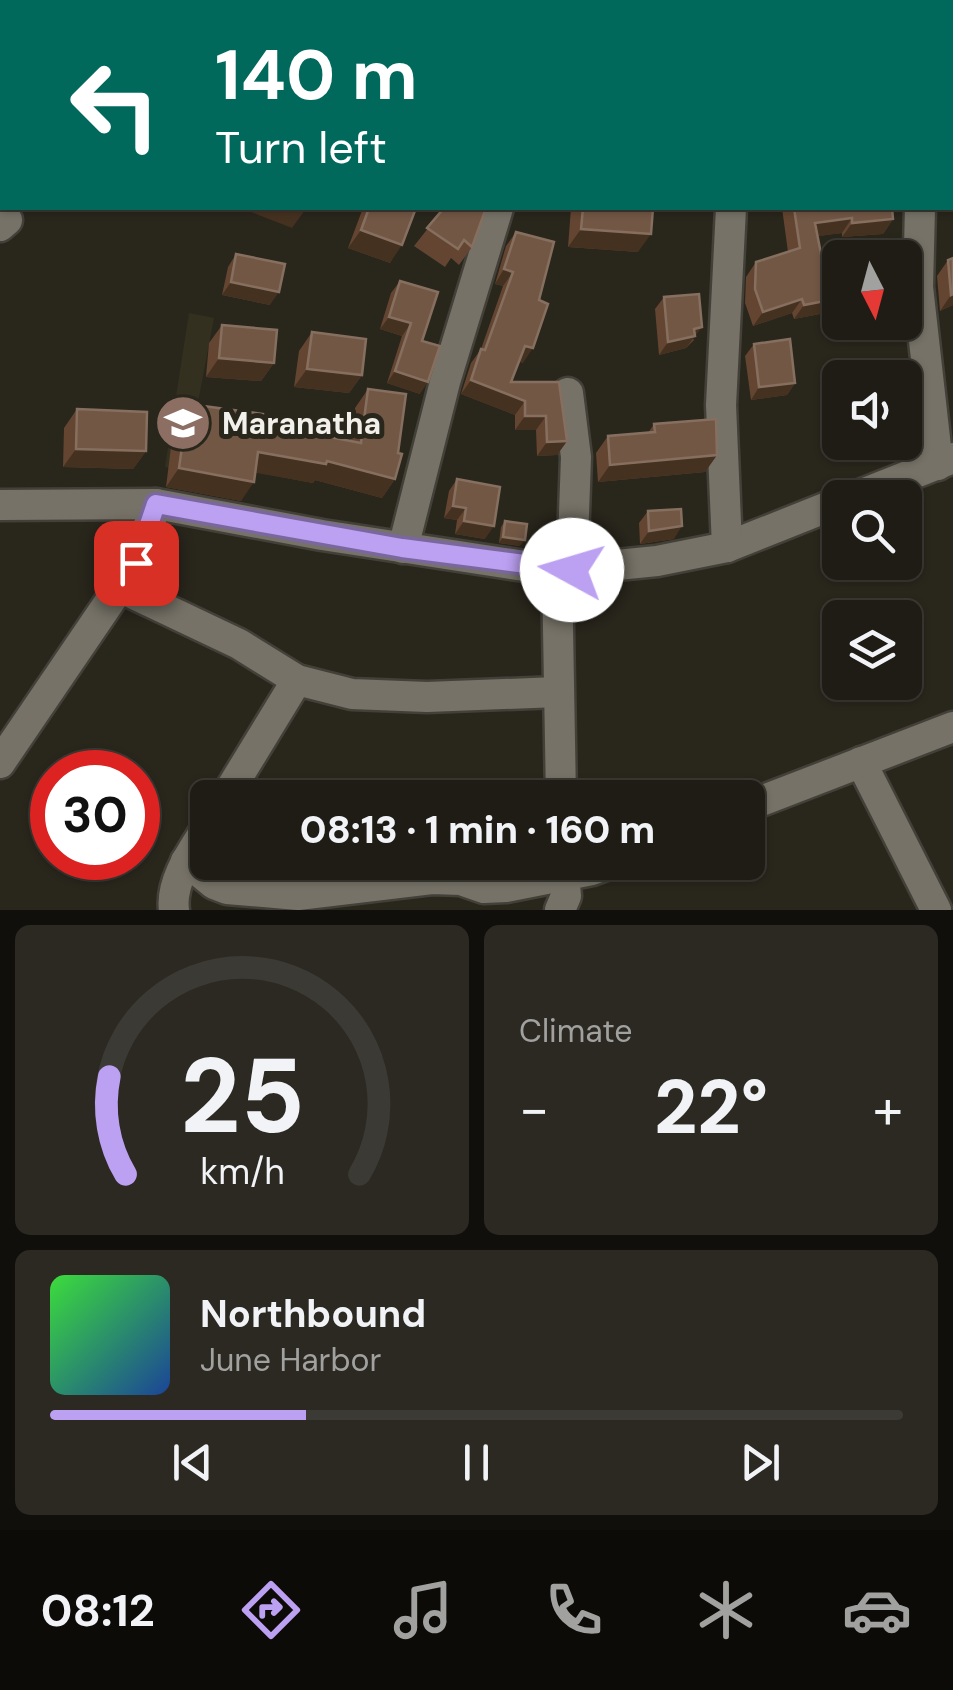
<!DOCTYPE html>
<meta charset="utf-8">
<style>
body{margin:0;font-family:"DM Sans",sans-serif;background:#2c2922;color:#f1f3f6;height:100vh;display:flex;flex-direction:column;font-size:38px;white-space:nowrap}
*{box-sizing:border-box;margin:0}
p{font-size:32px;color:#a1a1a0}
.icon{flex:none;width:55px;height:55px;fill:none;stroke:currentColor;stroke-width:2;stroke-linecap:round;stroke-linejoin:round}
.map{position:relative;height:910px;overflow:hidden}
.drawer{display:flex;flex-direction:column;gap:15px;padding:15px;background:#110f0c;flex:1}
.drawer>*{flex:none}
.banner{position:absolute;left:0px;top:0px;width:955px;height:210px;box-shadow:0 2px 8px #0004,0 0 0 2px #3c3a34;background:#00695c;color:#fff;overflow:hidden}
.needle{width:65px;rotate:174deg}
.tools{position:absolute;left:822px;top:240px;display:grid;gap:20px}
.tools a{display:grid;place-items:center;width:100px;height:100px;border-radius:15px;background:#1f1c15;box-shadow:0 2px 8px #0004,0 0 0 2px #3c3a34;font-size:50px}
.speed{position:absolute;left:30px;top:750px;display:flex;gap:20px;font-size:50px;font-weight:700;text-align:center}
.speed>*{display:grid;place-content:center;width:130px;height:130px;border-radius:50%;background:#1f1c15;box-shadow:0 2px 8px #0004,0 0 0 2px #3c3a34;line-height:1}
.speed .limit{border:15px solid #d22;background:#fff;color:#111}
.pin{position:absolute;display:grid;place-items:center;width:85px;height:85px;color:#fff;margin:-42px;border-radius:20px;box-shadow:0 5px 15px #0006}
.me{position:absolute;width:110px;margin:-55px;rotate:276deg;stroke-linejoin:round;filter:drop-shadow(0 0 8px #0008)}
.turn{display:flex;align-items:center;gap:35px;height:210px;padding:0 50px;font-size:45px}
.turn .icon{width:130px;height:130px;stroke-width:2.5}
.turn b{display:block;font-size:70px;line-height:85px}
.big{font-size:75px;font-weight:800;line-height:1.1}
.drawer .tile{flex:1;display:flex;flex-direction:column;justify-content:center;gap:15px;min-width:0;padding:0 35px;border-radius:15px;background:#2c2922}
.drawer .dial{align-items:center;gap:0}
.dial svg{height:260px;overflow:visible;fill:none;stroke:#3c3a34;stroke-width:7;stroke-linecap:round;text-anchor:middle}
.dial text{fill:#f1f3f6;stroke:none}
.song{display:flex;align-items:center;gap:30px}
.cover{width:120px;height:120px;border-radius:15px;background:linear-gradient(135deg,hsl(120 70% 55%),hsl(220 70% 35%))}
.played{height:10px;border-radius:5px;background:linear-gradient(90deg,#bca0f2 30%,#3c3a34 30%)}
.keys{display:flex;justify-content:space-around;direction:ltr}
.heat{display:flex;justify-content:space-between;align-items:center;font-size:55px;direction:ltr}
.drawer .tiles{flex:1;display:grid;gap:15px;grid-template-columns:1fr 1fr}
.tile:last-child{grid-column:span 2}
.trip{position:absolute;left:190px;top:780px;width:575px;height:100px;border-radius:15px;background:#1f1c15;box-shadow:0 2px 8px #0004,0 0 0 2px #3c3a34;font-weight:800;line-height:100px;text-align:center}
.tabs{display:flex;height:160px;justify-content:space-around;align-items:center;background:#0c0b08;color:#a1a1a0}
.tabs .icon{width:70px;height:70px}
.tabs .on{color:#bca0f2}
.tabs b{font-size:45px;color:#f1f3f6}
.map>svg:first-child{display:block}
.built{fill:#343020}
.lines{fill:none;stroke-linecap:round;stroke-linejoin:round}
.minor-casing{stroke:#434039;stroke-width:35}
.minor{stroke:#767267;stroke-width:30}
.wall{fill:#634531}
.shaded-wall{fill:#453120}
.building{fill:#725745;stroke:#866f5f;stroke-width:2.5}
.route-casing{stroke:#7a689d;stroke-width:25}
.route{stroke:#bca0f2;stroke-width:18}
.labels{text-anchor:middle;dominant-baseline:central;stroke-width:10;stroke-linejoin:round;paint-order:stroke}
.poi-label{font-size:30px;font-weight:bold;fill:#f2f0ea;stroke:#29261c;text-anchor:start}
</style>
<div class="map">
<svg width="953" height="910" viewBox="0 0 953 910">
<rect width="100%" height="100%" fill="#29261c"/>
<path class="built" d="M189,313L214,318L185,471L165,467Z"/>
<g class="lines">
<g class="minor-casing">
<g id="minor">
<path d="M763,2L766,0"/>
<path d="M952,59H953"/>
<path d="M920,208L918,287L938,465"/>
<path d="M0,226L7,220"/>
<path d="M568,393L576,457L572,570"/>
<path d="M852,498L953,458"/>
<path d="M0,505L156,504L322,535L557,571L657,561L727,547L840,502"/>
<path d="M727,547L721,405L731,208"/>
<path d="M403,548L445,382L498,208"/>
<path d="M557,571L561,798"/>
<path d="M119,587L239,644L297,680L352,694L427,697L558,692"/>
<path d="M861,762L936,910"/>
<path d="M0,763L136,563L156,504"/>
<path d="M225,798L297,680"/>
<path d="M748,806L953,727"/>
<path d="M186,861L214,884L227,889L298,895L432,879L461,880L484,888L506,887L592,870L614,862"/>
<path d="M174,910C170,881 193,850 208,826"/>
<path d="M560,910L566,896L563,862"/>
</g>
</g>
<use href="#minor" class="minor"/>
</g>
<g class="wall">
<path d="M501,0H543L541,2H506Z"/>
<path d="M363,208H416L390,263L348,248Z"/>
<path d="M444,208L472,247L459,265L451,258L445,267L414,246Z"/>
<path d="M571,208H653L638,252L568,247Z"/>
<path d="M782,208H892L893,219L883,234L842,237V233L817,236L830,300L820,314L794,319L792,313L753,326L745,303L746,277L756,262L788,252Z"/>
<path d="M516,232L523,363L519,361L511,382H559L567,441L557,455L537,456L536,430H515V415L461,394L471,363L481,349L503,286L495,284L506,246Z"/>
<path d="M236,254L270,305L222,295L228,267Z"/>
<path d="M948,260L953,305L940,311L937,276Z"/>
<path d="M400,281L422,341L420,394L387,383L402,336L380,329L391,293Z"/>
<path d="M664,297L694,340L686,348L659,355L655,309Z"/>
<path d="M222,325L274,363L261,381L206,377L209,343Z"/>
<path d="M312,332L362,375L349,393L294,387L299,351Z"/>
<path d="M754,344L795,383L787,395L751,400L745,356Z"/>
<path d="M368,389L398,453L395,479L382,498L315,480L313,483L255,472L241,501L166,487L174,423L188,404L262,424L350,441L355,408Z"/>
<path d="M77,409L146,451L133,469L63,467L64,428Z"/>
<path d="M654,424L717,455L705,472L598,482L596,453L608,436L648,433Z"/>
<path d="M457,479L485,539L455,534L457,520L444,518L449,491Z"/>
<path d="M648,511L674,539L640,544L639,523Z"/>
<path d="M505,521L520,546L499,543L501,527Z"/>
</g>
<g class="shaded-wall">
<path d="M254,208H299L305,210L292,228L251,212Z"/>
<path d="M852,218L842,233L805,238L815,223Z"/>
<path d="M893,219L883,234L842,237L852,223Z"/>
<path d="M581,229L651,234L638,252L568,247Z"/>
<path d="M361,230L402,245L390,263L348,248Z"/>
<path d="M504,269L513,272L503,286L495,284Z"/>
<path d="M231,282L279,292L270,305L222,295Z"/>
<path d="M953,294V305L940,311L951,295Z"/>
<path d="M802,299L792,313L753,326L763,312Z"/>
<path d="M830,300L820,314L794,319L804,305Z"/>
<path d="M389,317L411,323L402,336L380,329Z"/>
<path d="M702,327L686,348L659,355L668,342L694,329Z"/>
<path d="M525,346L533,348L523,363L515,360Z"/>
<path d="M219,358L274,363L261,381L206,377Z"/>
<path d="M307,369L362,375L349,393L294,387Z"/>
<path d="M395,371L428,382L420,394L387,383Z"/>
<path d="M471,380L525,401L515,415L461,394Z"/>
<path d="M795,383L787,395L751,400L759,387Z"/>
<path d="M525,416H546L536,430H515Z"/>
<path d="M567,441L557,455L537,456L547,442Z"/>
<path d="M76,449L146,451L133,469L63,467Z"/>
<path d="M258,452L327,461L395,479L382,498L315,480L313,483L245,471Z"/>
<path d="M717,455L705,472L598,482L610,465Z"/>
<path d="M179,468L254,482L241,501L166,487Z"/>
<path d="M453,506L466,508L457,520L444,518Z"/>
<path d="M464,521L494,526L485,539L455,534Z"/>
<path d="M682,526L674,539L640,544L649,531Z"/>
<path d="M503,537L525,540L520,546L499,543Z"/>
</g>
<g class="building">
<path d="M0,0H11L8,2H2V8L0,11Z"/>
<path d="M78,0H128L127,2H84Z"/>
<path d="M329,0H370L369,2H328Z"/>
<path d="M411,0H443V2H410Z"/>
<path d="M689,0H733L732,2H688Z"/>
<path d="M787,0H809V2H786Z"/>
<rect x="853" y="0" width="32" height="2"/>
<path d="M0,57L2,61V130L0,132Z"/>
<path d="M369,208H416L402,245L361,230Z"/>
<path d="M444,208H486L472,247L464,240L458,249L427,228Z"/>
<path d="M583,208H653L651,234L581,229Z"/>
<path d="M794,208H892L893,219L852,223V218L815,223L830,300L804,305L802,299L763,312L755,289L756,262L800,248Z"/>
<path d="M516,232L554,242L539,300L548,304L533,348L525,346L511,382H559L567,441L547,442L546,416H525V401L471,380L481,349L485,350L513,272L504,269Z"/>
<path d="M236,254L285,264L279,292L231,282Z"/>
<path d="M953,258V294L951,295L948,260Z"/>
<path d="M400,281L438,292L422,341L440,346L428,382L395,371L411,323L389,317Z"/>
<path d="M699,294L702,327L694,329L695,336L668,342L664,297Z"/>
<path d="M222,325L277,330L274,363L219,358Z"/>
<path d="M312,332L366,339L362,375L307,369Z"/>
<path d="M790,339L795,383L759,387L754,344Z"/>
<path d="M368,389L406,394L398,453L402,454L395,479L327,461L326,464L258,452L254,482L179,468L188,404L263,414L262,424L361,443Z"/>
<path d="M905,390H911L912,418H905Z"/>
<path d="M77,409L147,412L146,451L76,449Z"/>
<path d="M716,419L717,455L610,465L608,436L655,432L654,424Z"/>
<path d="M457,479L500,487L494,526L464,521L466,508L453,506Z"/>
<path d="M681,509L682,526L649,531L648,511Z"/>
<path d="M505,521L527,524L525,540L503,537Z"/>
</g>
<g class="lines">
<g class="route-casing">
<path id="route" d="M136,563L156,504L402,548L572,570"/>
</g>
<use href="#route" class="route"/>
</g>
<defs>
<g id="school-disc" transform="scale(2.875)"><circle r="9.5" fill="#8d6e63" stroke="#29261c"/><path d="M0-5L7-2L0 1L-7-2ZM-4 1L0 2.5L4 1V4Q0 6-4 4Z" fill="#fff"/></g>
</defs>
<g fill-rule="evenodd">
<use href="#school-disc" x="183" y="423"/>
</g>
<g class="labels">
<g class="poi-label">
<text x="222" y="423">Maranatha</text>
</g>
</g>
</svg>
<div class="tools">
<a><svg class="needle" viewBox="-14 -14 28 28"><path d="M0-13l5 13h-10z" fill="#e53935"/><path d="M0 13l5-13h-10z" fill="#a1a1a0"/></svg></a>
<a><svg class="icon" aria-label="sound" viewBox="0 0 24 24"><path d="M4 9h4l5-4v14l-5-4H4zM17 9q2 3 0 6"/></svg></a>
<a><svg class="icon" aria-label="search" viewBox="0 0 24 24"><circle cx="10" cy="10" r="6"/><path d="M15 15l6 6"/></svg></a>
<a><svg class="icon" aria-label="layers" viewBox="0 0 24 24"><path d="M12 4l9 5-9 5-9-5zM3 14l9 5 9-5"/></svg></a>
</div>
<div class="speed"><div class="limit">30</div></div>
<div class="pin" style="left:136px;top:563px;background:#d93025"><svg class="icon" aria-label="arrive" viewBox="0 0 24 24"><path d="M6 21V4h12l-3 4 3 4H6"/></svg></div>
<svg class="me" style="left:572px;top:570px" viewBox="-20 -20 40 40"><circle r="19" fill="#fff"/><path d="M0-13L10 11 0 6-10 11z" fill="#bca0f2"/></svg>
<div class="trip">08:13 · 1 min · 160 m</div>
<div class="banner">
<div class="turn"><svg class="icon" aria-label="left" viewBox="0 0 24 24"><path d="M17 20v-9H6M10 6l-5 5 5 5"/></svg><div><b>140 m</b>Turn left</div></div>
</div>
</div>
<section class="drawer">
<div class="tiles">
<div class="tile dial"><svg viewBox="0 0 100 80">
<path d="M14 69A42 42 0 1 1 86 69"/>
<path d="M14 69A42 42 0 0 1 9 39" stroke="#bca0f2"/>
<text x="50" y="56" font-size="32" font-weight="700">25</text>
<text x="50" y="72" font-size="11">km/h</text>
</svg></div>
<div class="tile"><p>Climate</p>
<div class="heat"><a>−</a><b class="big">22°</b><a>+</a></div>
</div>
<div class="tile">
<div class="song"><i class="cover"></i><div><b>Northbound</b><p>June Harbor</p></div></div>
<div class="played"></div>
<div class="keys"><svg class="icon" aria-label="previous" viewBox="0 0 24 24"><path d="M18 5L8 12l10 7zM5 5v14"/></svg><svg class="icon" aria-label="pause" viewBox="0 0 24 24"><path d="M8 5v14M16 5v14"/></svg><svg class="icon" aria-label="next" viewBox="0 0 24 24"><path d="M6 5l10 7-10 7zM19 5v14"/></svg></div>
</div>
</div>
</section>
<nav class="tabs">
<b>08:12</b>
<svg class="icon on" aria-label="directions" viewBox="0 0 24 24"><path d="M12 3l9 9-9 9-9-9zM9 14v-3h6M13 9l2 2-2 2"/></svg>
<svg class="icon" aria-label="music" viewBox="0 0 24 24"><path d="M9 18V5l10-2v13"/><circle cx="6" cy="18" r="3"/><circle cx="16" cy="16" r="3"/></svg>
<svg class="icon" aria-label="phone" viewBox="0 0 24 24"><path d="M5 4h4l2 5-3 2q2 4 5 5l2-3 5 2v4C11 20 4 13 5 4z"/></svg>
<svg class="icon" aria-label="climate" viewBox="0 0 24 24"><path d="M12 3v18M4 7l16 10M4 17L20 7"/></svg>
<svg class="icon" aria-label="car" viewBox="0 0 24 24"><path d="M5 17H2v-5l4-1 3-4h7l3 4 3 1v5h-3M9 17h6M6 11h13"/><circle cx="7" cy="17" r="2"/><circle cx="17" cy="17" r="2"/></svg>
</nav>
